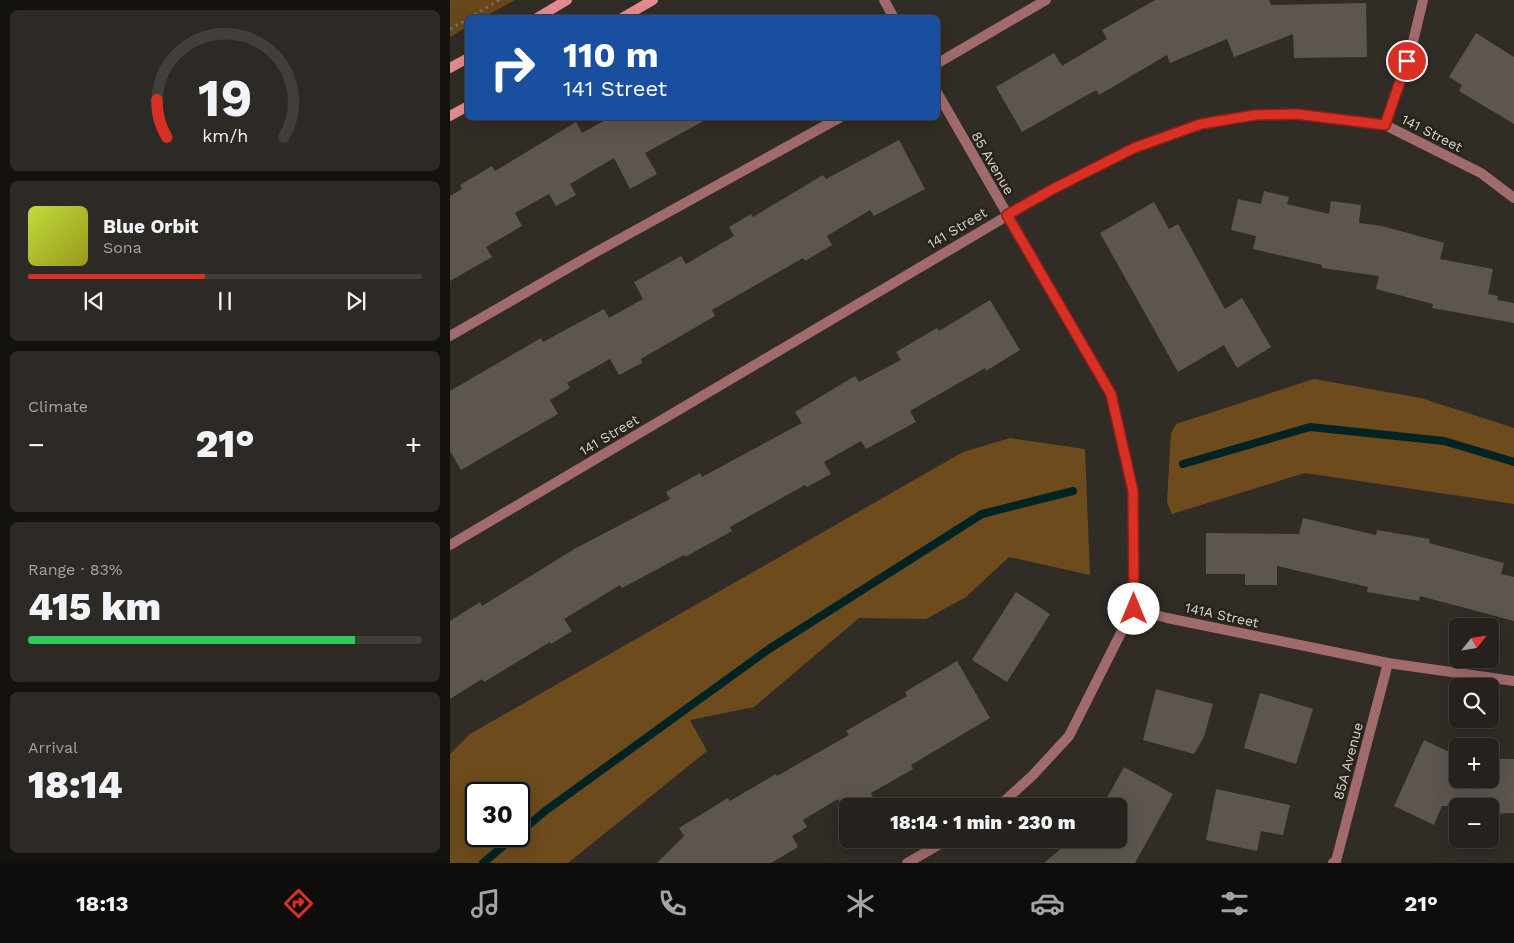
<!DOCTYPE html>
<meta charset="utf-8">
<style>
body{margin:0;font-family:"Work Sans",sans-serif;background:#2d2925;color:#f1f3f6;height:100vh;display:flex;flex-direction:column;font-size:19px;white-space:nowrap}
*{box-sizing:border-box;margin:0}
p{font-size:16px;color:#a3a3a3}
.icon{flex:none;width:28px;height:28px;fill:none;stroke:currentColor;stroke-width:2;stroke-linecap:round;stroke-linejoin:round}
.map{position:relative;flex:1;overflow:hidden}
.side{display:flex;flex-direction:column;gap:10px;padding:10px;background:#14120f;width:450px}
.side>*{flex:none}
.hud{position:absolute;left:15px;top:15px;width:475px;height:105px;border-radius:8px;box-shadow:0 5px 20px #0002,0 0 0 1px #423e3b;background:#1a4fa0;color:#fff;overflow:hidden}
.needle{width:32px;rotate:60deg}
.controls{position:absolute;left:999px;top:618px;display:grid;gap:10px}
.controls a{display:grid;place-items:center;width:50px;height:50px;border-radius:8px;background:#25211c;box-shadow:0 5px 20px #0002,0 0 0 1px #423e3b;font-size:25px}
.speed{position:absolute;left:15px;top:782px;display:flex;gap:10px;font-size:25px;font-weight:700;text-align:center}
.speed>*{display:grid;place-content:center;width:65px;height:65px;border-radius:50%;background:#25211c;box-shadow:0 5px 20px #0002,0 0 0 1px #423e3b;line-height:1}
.speed .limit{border:2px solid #111;border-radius:8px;background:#fff;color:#111}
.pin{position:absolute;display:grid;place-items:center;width:42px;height:42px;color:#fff;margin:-21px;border:2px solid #fff;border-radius:50%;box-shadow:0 1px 5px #0007}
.me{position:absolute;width:55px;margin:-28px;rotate:0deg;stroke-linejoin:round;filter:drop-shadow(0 0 4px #0008)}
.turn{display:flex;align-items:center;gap:18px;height:105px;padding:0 15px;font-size:22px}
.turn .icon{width:65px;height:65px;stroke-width:2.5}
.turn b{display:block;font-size:35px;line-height:42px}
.big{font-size:38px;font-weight:800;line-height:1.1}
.side .tile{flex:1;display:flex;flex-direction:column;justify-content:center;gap:8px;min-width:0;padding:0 18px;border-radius:8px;background:#2d2925}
.side .dial{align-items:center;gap:0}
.dial svg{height:130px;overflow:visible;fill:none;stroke:#423e3b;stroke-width:7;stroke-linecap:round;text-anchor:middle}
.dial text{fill:#f1f3f6;stroke:none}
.song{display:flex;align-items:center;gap:15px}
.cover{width:60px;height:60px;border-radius:8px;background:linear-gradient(135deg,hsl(70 70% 55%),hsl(60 70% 35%))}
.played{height:5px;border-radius:2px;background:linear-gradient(90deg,#d93025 45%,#423e3b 45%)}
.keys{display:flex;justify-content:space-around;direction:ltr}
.heat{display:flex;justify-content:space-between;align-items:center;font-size:28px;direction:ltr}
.charge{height:8px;border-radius:4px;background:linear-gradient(90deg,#34c759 83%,#423e3b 0)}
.trip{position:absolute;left:389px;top:798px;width:288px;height:50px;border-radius:8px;background:#25211c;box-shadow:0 5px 20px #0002,0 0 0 1px #423e3b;font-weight:800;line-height:50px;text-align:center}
.menu{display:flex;height:80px;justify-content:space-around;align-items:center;background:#0f0d0b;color:#a3a3a3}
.menu .icon{width:35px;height:35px}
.menu .on{color:#d93025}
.menu b{font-size:22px;color:#f1f3f6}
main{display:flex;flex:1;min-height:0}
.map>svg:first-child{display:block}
.green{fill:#68481a}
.forest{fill:#6d4b1c;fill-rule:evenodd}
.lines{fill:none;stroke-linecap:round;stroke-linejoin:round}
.stream{stroke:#012323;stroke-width:8}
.building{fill:#5c564f}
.path{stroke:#736e69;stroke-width:3;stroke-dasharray:2.5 4;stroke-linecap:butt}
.service{stroke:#a16a6c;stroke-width:10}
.minor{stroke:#a16a6c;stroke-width:10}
.secondary{stroke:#e38c90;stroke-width:10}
.route-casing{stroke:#8d1f18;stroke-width:12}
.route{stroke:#d93025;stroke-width:9}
.labels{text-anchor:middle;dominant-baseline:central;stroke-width:5;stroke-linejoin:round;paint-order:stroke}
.street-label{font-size:14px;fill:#d8d5d0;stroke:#27221c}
</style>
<main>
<section class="side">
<div class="tile dial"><svg viewBox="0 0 100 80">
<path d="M14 69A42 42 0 1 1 86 69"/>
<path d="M14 69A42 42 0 0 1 8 46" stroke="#d93025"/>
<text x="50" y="56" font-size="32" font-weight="700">19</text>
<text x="50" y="72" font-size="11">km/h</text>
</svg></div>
<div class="tile">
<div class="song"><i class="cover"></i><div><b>Blue Orbit</b><p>Sona</p></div></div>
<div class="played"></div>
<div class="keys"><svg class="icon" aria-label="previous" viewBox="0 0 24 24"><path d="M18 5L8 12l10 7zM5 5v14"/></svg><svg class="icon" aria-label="pause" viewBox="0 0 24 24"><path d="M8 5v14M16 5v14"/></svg><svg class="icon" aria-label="next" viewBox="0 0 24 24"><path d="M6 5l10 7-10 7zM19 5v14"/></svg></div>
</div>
<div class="tile"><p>Climate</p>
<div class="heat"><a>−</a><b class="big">21°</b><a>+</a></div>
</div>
<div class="tile"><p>Range · 83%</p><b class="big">415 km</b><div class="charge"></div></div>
<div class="tile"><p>Arrival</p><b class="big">18:14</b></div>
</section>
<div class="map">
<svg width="1064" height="863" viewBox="0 0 1064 863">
<rect width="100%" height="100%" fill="#312c26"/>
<path class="green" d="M0,0H65L34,17L18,18L17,27L0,37Z"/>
<g class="forest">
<path d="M864,379L971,398L1064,428V504L855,473L722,514L717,502L721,433L726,424Z"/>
<path d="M560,438L635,449L640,575L559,557L516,597L476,619L409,618L304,707L240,720L257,751L118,863H0V754L20,734L513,452ZM26,794H69V836H26Z"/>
</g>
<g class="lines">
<g class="stream">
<path d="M733,464L860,427L994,441L1064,462"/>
<path d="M69,833L95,811L319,649L532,514L623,491"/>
<path d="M33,863L65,836"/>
</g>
</g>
<g class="building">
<path d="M705,0H819L821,5L916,3L917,57L844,58L843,34L784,57L777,39L720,63L717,55L649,95L646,90L572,132L546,87L604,53L612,66L657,39L652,30Z"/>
<path d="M1026,33L1064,57V124L1009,91L1012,85L999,77Z"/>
<path d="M159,118H259L195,153L207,174L180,189L164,158L120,184L126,195L106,206L99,194L65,213L72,226L36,247L42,257L0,281V196L12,189L10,185L42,166L45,171L126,122L132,133Z"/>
<path d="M449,140L475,189L424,216L420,210L377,236L382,245L355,261L353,258L262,310L265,316L191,359L192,363L169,375L160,359L117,383L120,388L100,400L108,414L11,470L0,451V391L91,338L93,342L154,309L159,318L193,299L184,282L231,256L236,264L284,236L279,227L301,214L303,217L373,175L376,179Z"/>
<path d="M814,191L839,197L837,204L879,214L881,201L911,205L909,223L932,226L994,243L990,259L1043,269L1038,294L1048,296L1047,300L1064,303V323L982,308L983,304L926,289L929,276L872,268V265L803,249L806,236L781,230L788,199L811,204Z"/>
<path d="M704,202L719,229L728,224L775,309L792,298L821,347L787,368L774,345L728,372L650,233Z"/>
<path d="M540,300L570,350L536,371L535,368L460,411L466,422L416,449L411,441L374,462L381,474L357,487L355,485L280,527L282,531L235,557L234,555L172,588L170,585L114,619L122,631L101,644L100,642L34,682L32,679L0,699V621L30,602L32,606L126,548L220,499L216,492L250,473L252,477L352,423L345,412L405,376L409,382L451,360L446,352L487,328L489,331Z"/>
<path d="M853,518L926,535L927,530L980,539L979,543L1054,563L1051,574L1064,577V621L970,596L969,601L917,592L918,587L827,566V585H795V574H756V533L849,534Z"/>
<path d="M566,592L600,614L557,682L522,660Z"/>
<path d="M507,661L540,718L461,765L463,769L421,793L424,799L412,806H392L388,799L353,820L357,827L342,836L348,847L321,863H207L234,836L229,828L278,798L280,801L326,774L327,776L399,735L396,731L457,696L455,692Z"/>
<path d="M706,689L763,704L754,737L744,754L693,740Z"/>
<path d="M810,693L863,709L846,764L794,748Z"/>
<path d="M974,740L1008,756V779H1040V759H1064V813L1040,814V806H992L984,825L944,806Z"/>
<path d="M674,767L723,794L685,863H594L622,839H668V804L657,798Z"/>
<path d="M766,789L840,805L833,835L811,831L807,851L756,840Z"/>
</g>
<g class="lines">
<g class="path">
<path d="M19,18L49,0"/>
<path d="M0,29L18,19"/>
</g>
<g class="service">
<path d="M488,63L596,0"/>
<path d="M0,336L146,252L389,118"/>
</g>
<g class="minor">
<path d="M434,0L444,18"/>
<path d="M488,94L661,394L683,491V609"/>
<path d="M935,125L962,46L973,0"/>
<path d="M0,545L601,190L684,148L751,124L805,115L846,114L935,125L1031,173L1064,198"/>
<path d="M549,806L583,775L619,736L683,609L717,618L938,663L1064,681"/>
<path d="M457,863L499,839"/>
<path d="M883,863L886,861L938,663"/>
</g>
<g class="secondary">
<path d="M87,18L117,0"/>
<path d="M172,18L203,0"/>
<path d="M0,68L18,58"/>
<path d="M0,116L18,106"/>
</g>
</g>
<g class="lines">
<g class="route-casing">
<path id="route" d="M684,609L683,491L661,394L557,215L601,190L684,148L751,124L805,115L846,114L935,125L957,61"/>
</g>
<use href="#route" class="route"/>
</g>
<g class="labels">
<g class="street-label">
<text transform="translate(982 133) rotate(27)">141 Street</text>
<text transform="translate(543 163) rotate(60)">85 Avenue</text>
<text transform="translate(507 228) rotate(-31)">141 Street</text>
<text transform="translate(159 435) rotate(-31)">141 Street</text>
<text transform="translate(772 615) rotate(12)">141A Street</text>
<text transform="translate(898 761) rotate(-75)">85A Avenue</text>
</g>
</g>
</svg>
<div class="controls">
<a><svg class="needle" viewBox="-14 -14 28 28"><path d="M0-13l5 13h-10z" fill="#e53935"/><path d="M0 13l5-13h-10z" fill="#a3a3a3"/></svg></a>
<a><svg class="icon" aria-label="search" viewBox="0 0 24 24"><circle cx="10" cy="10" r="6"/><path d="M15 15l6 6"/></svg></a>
<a>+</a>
<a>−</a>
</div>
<div class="speed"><div class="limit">30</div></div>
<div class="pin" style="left:957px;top:61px;background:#d93025"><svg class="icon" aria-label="arrive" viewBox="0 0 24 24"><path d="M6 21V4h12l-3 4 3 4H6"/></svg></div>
<svg class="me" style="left:684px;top:609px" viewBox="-20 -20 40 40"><circle r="19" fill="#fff"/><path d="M0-13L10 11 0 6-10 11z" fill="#d93025"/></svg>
<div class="trip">18:14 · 1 min · 230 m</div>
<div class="hud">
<div class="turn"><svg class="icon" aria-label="right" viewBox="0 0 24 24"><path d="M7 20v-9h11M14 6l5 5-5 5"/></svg><div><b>110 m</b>141 Street</div></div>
</div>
</div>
</main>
<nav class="menu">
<b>18:13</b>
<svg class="icon on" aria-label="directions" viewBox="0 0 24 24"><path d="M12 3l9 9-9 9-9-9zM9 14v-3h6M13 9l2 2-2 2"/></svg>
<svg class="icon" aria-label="music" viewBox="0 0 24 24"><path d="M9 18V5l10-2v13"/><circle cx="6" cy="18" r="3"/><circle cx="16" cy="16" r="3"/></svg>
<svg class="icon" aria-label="phone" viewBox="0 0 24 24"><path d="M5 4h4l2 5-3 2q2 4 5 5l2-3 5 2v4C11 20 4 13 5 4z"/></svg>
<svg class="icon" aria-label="climate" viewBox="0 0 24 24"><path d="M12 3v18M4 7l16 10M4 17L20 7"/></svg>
<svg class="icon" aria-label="car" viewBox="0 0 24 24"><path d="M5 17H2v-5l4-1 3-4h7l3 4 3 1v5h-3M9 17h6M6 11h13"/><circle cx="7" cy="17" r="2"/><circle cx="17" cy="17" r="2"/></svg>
<svg class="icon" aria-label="filters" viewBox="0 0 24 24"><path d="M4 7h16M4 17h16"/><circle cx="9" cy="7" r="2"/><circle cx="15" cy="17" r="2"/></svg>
<b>21°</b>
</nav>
